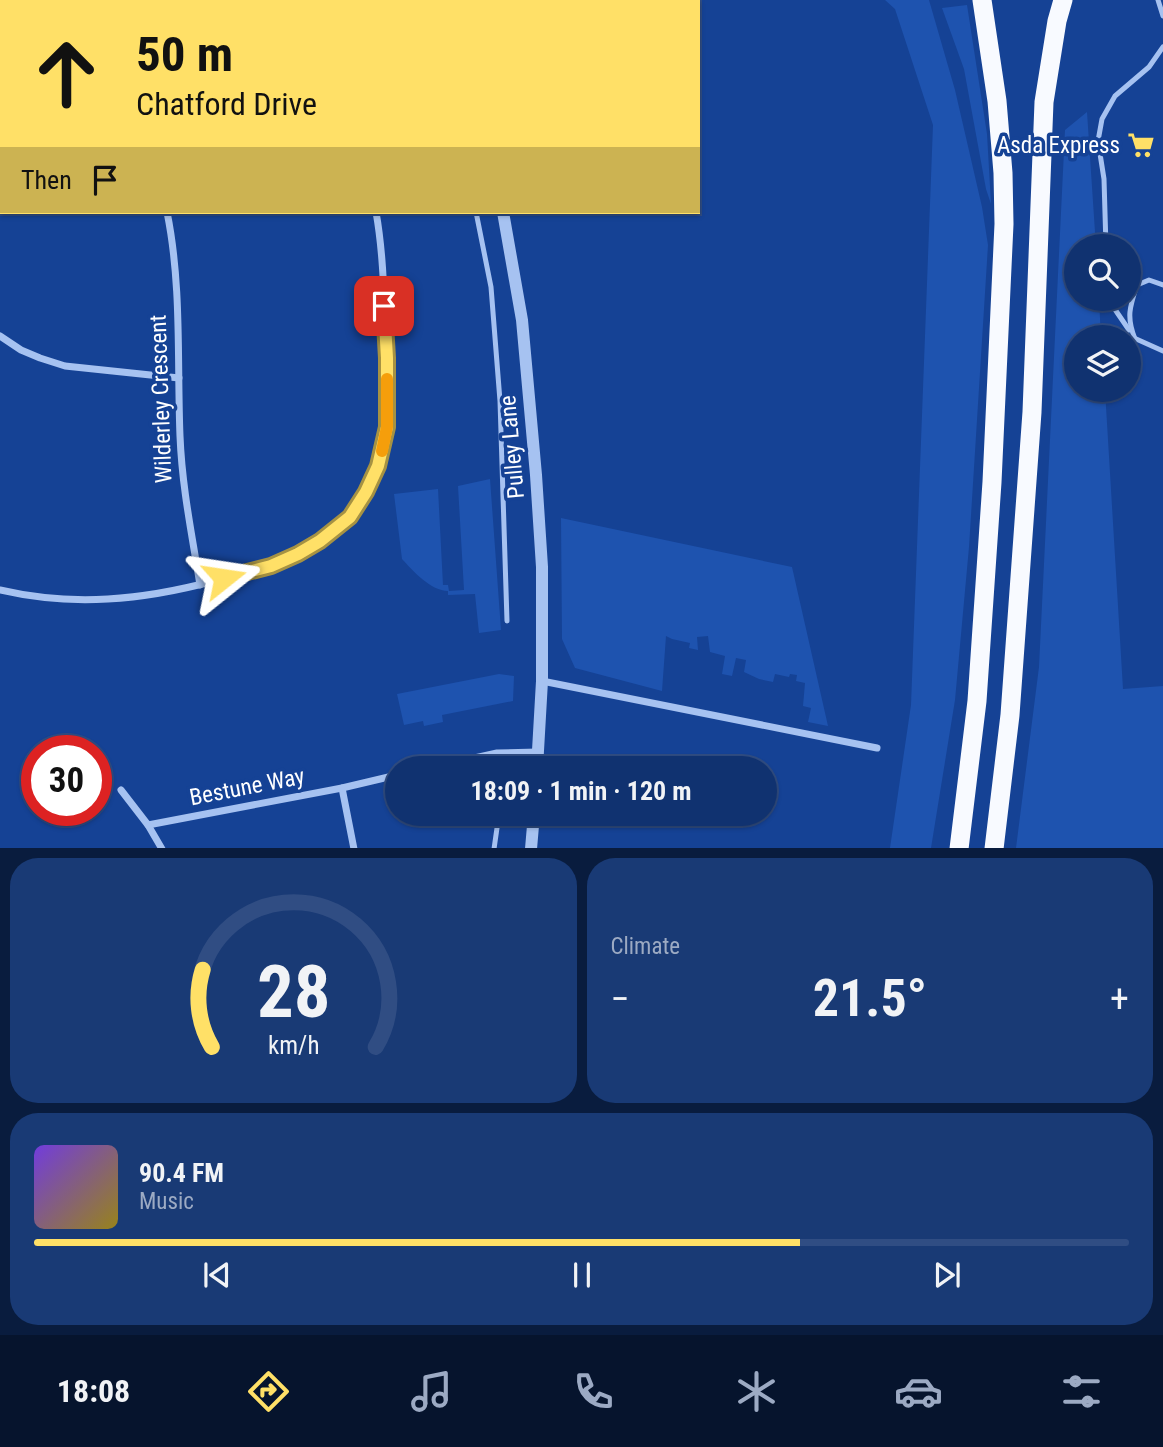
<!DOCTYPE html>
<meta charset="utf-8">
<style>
body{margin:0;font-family:"Roboto Condensed",sans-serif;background:#193a75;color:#f1f3f6;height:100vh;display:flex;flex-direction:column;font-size:26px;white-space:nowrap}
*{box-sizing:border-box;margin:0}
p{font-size:23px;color:#9caac3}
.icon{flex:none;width:38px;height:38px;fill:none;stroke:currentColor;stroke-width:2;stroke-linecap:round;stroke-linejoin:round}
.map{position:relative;height:848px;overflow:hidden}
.details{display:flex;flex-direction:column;gap:10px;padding:10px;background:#091c3e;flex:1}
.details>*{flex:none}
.hud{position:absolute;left:0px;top:0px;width:700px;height:214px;box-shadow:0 2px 5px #0004,0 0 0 2px #304d83;background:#ffe067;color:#111;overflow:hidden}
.tools{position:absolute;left:1064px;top:234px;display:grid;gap:14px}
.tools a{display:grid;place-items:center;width:77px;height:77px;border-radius:50%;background:#103270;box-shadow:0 2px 5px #0004,0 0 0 2px #304d83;font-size:35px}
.speed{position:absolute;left:21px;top:735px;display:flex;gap:14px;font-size:35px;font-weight:700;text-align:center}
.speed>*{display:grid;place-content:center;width:91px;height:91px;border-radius:50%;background:#103270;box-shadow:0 2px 5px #0004,0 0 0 2px #304d83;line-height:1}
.speed .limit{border:10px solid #d22;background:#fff;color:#111}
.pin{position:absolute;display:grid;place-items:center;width:60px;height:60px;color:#fff;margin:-30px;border-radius:14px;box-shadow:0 4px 10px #0006}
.me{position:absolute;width:77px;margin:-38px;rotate:75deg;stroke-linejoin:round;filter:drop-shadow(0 0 5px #0008)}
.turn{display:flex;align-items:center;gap:24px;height:147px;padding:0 21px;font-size:32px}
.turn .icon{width:91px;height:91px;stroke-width:2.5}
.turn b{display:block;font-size:49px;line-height:60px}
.then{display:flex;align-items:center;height:66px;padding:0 21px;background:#0003;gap:14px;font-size:26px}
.big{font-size:52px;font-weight:700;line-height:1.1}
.details .tile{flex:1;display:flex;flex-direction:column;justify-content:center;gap:10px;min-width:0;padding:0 24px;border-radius:28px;background:#193a75}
.details .dial{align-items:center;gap:0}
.dial svg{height:182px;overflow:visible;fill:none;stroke:#304d83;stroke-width:7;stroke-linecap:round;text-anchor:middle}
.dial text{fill:#f1f3f6;stroke:none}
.song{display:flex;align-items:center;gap:21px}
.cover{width:84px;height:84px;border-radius:10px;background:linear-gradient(135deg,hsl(260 70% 55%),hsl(50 70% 35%))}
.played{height:7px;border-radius:4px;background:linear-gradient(90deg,#ffe067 70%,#304d83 70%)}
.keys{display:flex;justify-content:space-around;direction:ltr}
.heat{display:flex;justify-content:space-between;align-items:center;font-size:38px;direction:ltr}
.details .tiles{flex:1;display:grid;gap:10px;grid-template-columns:1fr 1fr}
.tile:last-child{grid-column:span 2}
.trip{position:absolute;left:385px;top:756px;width:392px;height:70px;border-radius:35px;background:#103270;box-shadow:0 2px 5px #0004,0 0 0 2px #304d83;font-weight:700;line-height:70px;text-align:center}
.dock{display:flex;height:112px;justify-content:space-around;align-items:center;background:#06142d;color:#9caac3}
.dock .icon{width:49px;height:49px}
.dock .current{color:#ffe067}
.dock b{font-size:32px;color:#f1f3f6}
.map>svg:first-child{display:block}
.green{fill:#1e53af}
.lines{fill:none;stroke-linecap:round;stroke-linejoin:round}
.service{stroke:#a6c2f1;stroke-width:5}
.minor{stroke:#a6c2f1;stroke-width:7}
.tertiary{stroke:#a6c2f1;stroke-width:12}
.trunk{stroke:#f8faff;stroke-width:19}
.route-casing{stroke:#a69243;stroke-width:18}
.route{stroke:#ffe067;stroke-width:12}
.slow{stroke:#f59e0b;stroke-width:12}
.labels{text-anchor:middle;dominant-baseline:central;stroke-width:7;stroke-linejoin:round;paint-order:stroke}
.poi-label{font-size:23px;fill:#fff;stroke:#154295;text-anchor:end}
.street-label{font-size:23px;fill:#fff;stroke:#154295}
</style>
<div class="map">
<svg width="1163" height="849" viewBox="0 0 1163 849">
<rect width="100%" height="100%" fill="#154295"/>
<g class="green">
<path d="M885,0H929L955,90L982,207L988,245L969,547L955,700L931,848H890L911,705L933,125L895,9Z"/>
<path d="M967,5L987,134L991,204L986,189L964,69L942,8Z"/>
<path d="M1087,112L1096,247H1076V299H1099L1101,338H1076V390H1105L1123,689L1163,686V848H1016L1039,667L1065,130Z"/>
<path d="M490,479L501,630L479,633L475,594L448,595V591C431,591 413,571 402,559L394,494L438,489L443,585H448L449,591L464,590L458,486Z"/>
<path d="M561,518L792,567L828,726L808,722L811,708L803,706L805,683L796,681L797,675L790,674L789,677L775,674L773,682L759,679L744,672L746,660L736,658L732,676L722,674L725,656L710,652L708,636L697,637L698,650L689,648L690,643L672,639L666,636L662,691L575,668L562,639Z"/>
<path d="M499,674L514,676L513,701L442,715L443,722L424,726L423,721L404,725L397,694Z"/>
</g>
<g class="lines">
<g class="service">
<path d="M413,0L414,2"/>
<path d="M1158,0L1163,16"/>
<path d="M476,212L491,287L500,401L507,621"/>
<path d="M1106,247L1104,179L1098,141L1102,119L1115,96L1149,67L1163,47"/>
<path d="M1113,299L1114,308L1129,330"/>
<path d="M1134,338L1163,351"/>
<path d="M1135,339C1126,317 1130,306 1137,285L1149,280L1163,285"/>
<path d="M494,754L496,768"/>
<path d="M494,849L499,814"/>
</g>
<g class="minor">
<path d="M85,0L86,2"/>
<path d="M305,0L306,2"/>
<path d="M167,212C182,286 177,361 180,436C182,487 192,535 200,585"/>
<path d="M0,336L21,350L40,358L65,366L179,378"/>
<path d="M0,590C73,607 143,600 214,581C233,576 252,572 271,566C336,544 378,497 387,428C390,403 387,375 386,349C384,303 384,257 376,212"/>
<path d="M542,681L877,748"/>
<path d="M429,768L497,753L538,752"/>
<path d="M342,788L354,849"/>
<path d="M121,790L148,825L342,788L397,775"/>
<path d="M148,825L162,849"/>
</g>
<g class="tertiary">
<path d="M452,0V2"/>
<path d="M503,212L522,320L536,475L542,567V681L537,768"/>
<path d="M531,849L534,814"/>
</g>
<g class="trunk">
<path d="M959,849L977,701L992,482L1004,224L1003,173L997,101L982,0"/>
<path d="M994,849L1010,715L1032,412L1044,102L1057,21L1063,0"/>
</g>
</g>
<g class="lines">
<g class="route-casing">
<path id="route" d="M224,578L271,566L298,554L320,541L350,517L366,492L378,466L387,427V358L384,306"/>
</g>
<use href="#route" class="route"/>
<path class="slow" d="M382,451L387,427V379"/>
</g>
<defs>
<g id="supermarket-bare" transform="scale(2.1)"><path d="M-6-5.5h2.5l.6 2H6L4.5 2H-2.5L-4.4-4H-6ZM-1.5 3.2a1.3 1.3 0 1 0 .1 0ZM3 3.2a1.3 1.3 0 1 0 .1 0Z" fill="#ffe067" stroke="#154295" stroke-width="2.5" paint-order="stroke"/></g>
</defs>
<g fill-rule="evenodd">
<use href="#supermarket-bare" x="1141" y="145"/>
</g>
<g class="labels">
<g class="poi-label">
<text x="1120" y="145">Asda Express</text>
</g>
<g class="street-label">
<text transform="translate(161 399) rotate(-92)">Wilderley Crescent</text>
<text transform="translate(512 447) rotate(-95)">Pulley Lane</text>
<text transform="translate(247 787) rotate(-11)">Bestune Way</text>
</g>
</g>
</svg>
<div class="tools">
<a><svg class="icon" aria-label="search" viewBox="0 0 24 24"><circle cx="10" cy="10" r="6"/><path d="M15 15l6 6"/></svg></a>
<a><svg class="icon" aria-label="layers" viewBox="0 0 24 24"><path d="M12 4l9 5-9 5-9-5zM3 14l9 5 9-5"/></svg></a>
</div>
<div class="speed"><div class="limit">30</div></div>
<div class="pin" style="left:384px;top:306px;background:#d93025"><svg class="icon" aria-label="arrive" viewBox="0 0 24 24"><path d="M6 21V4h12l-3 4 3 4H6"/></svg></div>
<svg class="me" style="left:224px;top:578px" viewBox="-20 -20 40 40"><path d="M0-17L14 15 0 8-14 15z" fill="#ffe067" stroke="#fff" stroke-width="4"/></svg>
<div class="trip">18:09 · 1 min · 120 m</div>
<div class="hud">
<div class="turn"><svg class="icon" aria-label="ahead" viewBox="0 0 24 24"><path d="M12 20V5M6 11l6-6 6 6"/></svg><div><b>50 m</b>Chatford Drive</div></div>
<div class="then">Then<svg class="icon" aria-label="arrive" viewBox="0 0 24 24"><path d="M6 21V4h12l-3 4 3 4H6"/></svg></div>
</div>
</div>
<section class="details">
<div class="tiles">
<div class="tile dial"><svg viewBox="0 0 100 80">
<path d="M14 69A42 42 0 1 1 86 69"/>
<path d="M14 69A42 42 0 0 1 10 35" stroke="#ffe067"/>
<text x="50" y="56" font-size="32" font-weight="700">28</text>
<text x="50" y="72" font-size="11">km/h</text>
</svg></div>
<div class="tile"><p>Climate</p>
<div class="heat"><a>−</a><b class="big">21.5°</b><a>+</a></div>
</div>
<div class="tile">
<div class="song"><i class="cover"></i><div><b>90.4 FM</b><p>Music</p></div></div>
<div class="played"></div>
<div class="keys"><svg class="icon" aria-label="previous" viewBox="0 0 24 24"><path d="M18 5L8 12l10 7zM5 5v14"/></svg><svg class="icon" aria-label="pause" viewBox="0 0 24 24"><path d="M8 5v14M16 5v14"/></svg><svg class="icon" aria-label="next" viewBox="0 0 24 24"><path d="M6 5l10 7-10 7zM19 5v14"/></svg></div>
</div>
</div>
</section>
<nav class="dock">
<b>18:08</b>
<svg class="icon current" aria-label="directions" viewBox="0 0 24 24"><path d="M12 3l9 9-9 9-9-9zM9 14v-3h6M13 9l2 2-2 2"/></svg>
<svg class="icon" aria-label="music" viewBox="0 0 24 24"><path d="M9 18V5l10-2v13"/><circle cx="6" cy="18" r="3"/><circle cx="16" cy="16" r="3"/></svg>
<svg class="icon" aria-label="phone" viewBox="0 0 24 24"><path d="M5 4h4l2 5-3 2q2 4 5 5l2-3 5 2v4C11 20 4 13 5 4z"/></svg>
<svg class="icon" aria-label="climate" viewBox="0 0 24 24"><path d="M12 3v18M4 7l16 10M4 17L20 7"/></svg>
<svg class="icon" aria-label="car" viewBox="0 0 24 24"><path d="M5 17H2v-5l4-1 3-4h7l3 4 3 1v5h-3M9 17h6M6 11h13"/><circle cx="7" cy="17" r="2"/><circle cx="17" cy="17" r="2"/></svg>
<svg class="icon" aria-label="filters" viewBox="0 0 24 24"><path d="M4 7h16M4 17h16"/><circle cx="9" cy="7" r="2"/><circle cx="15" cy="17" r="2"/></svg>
</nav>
